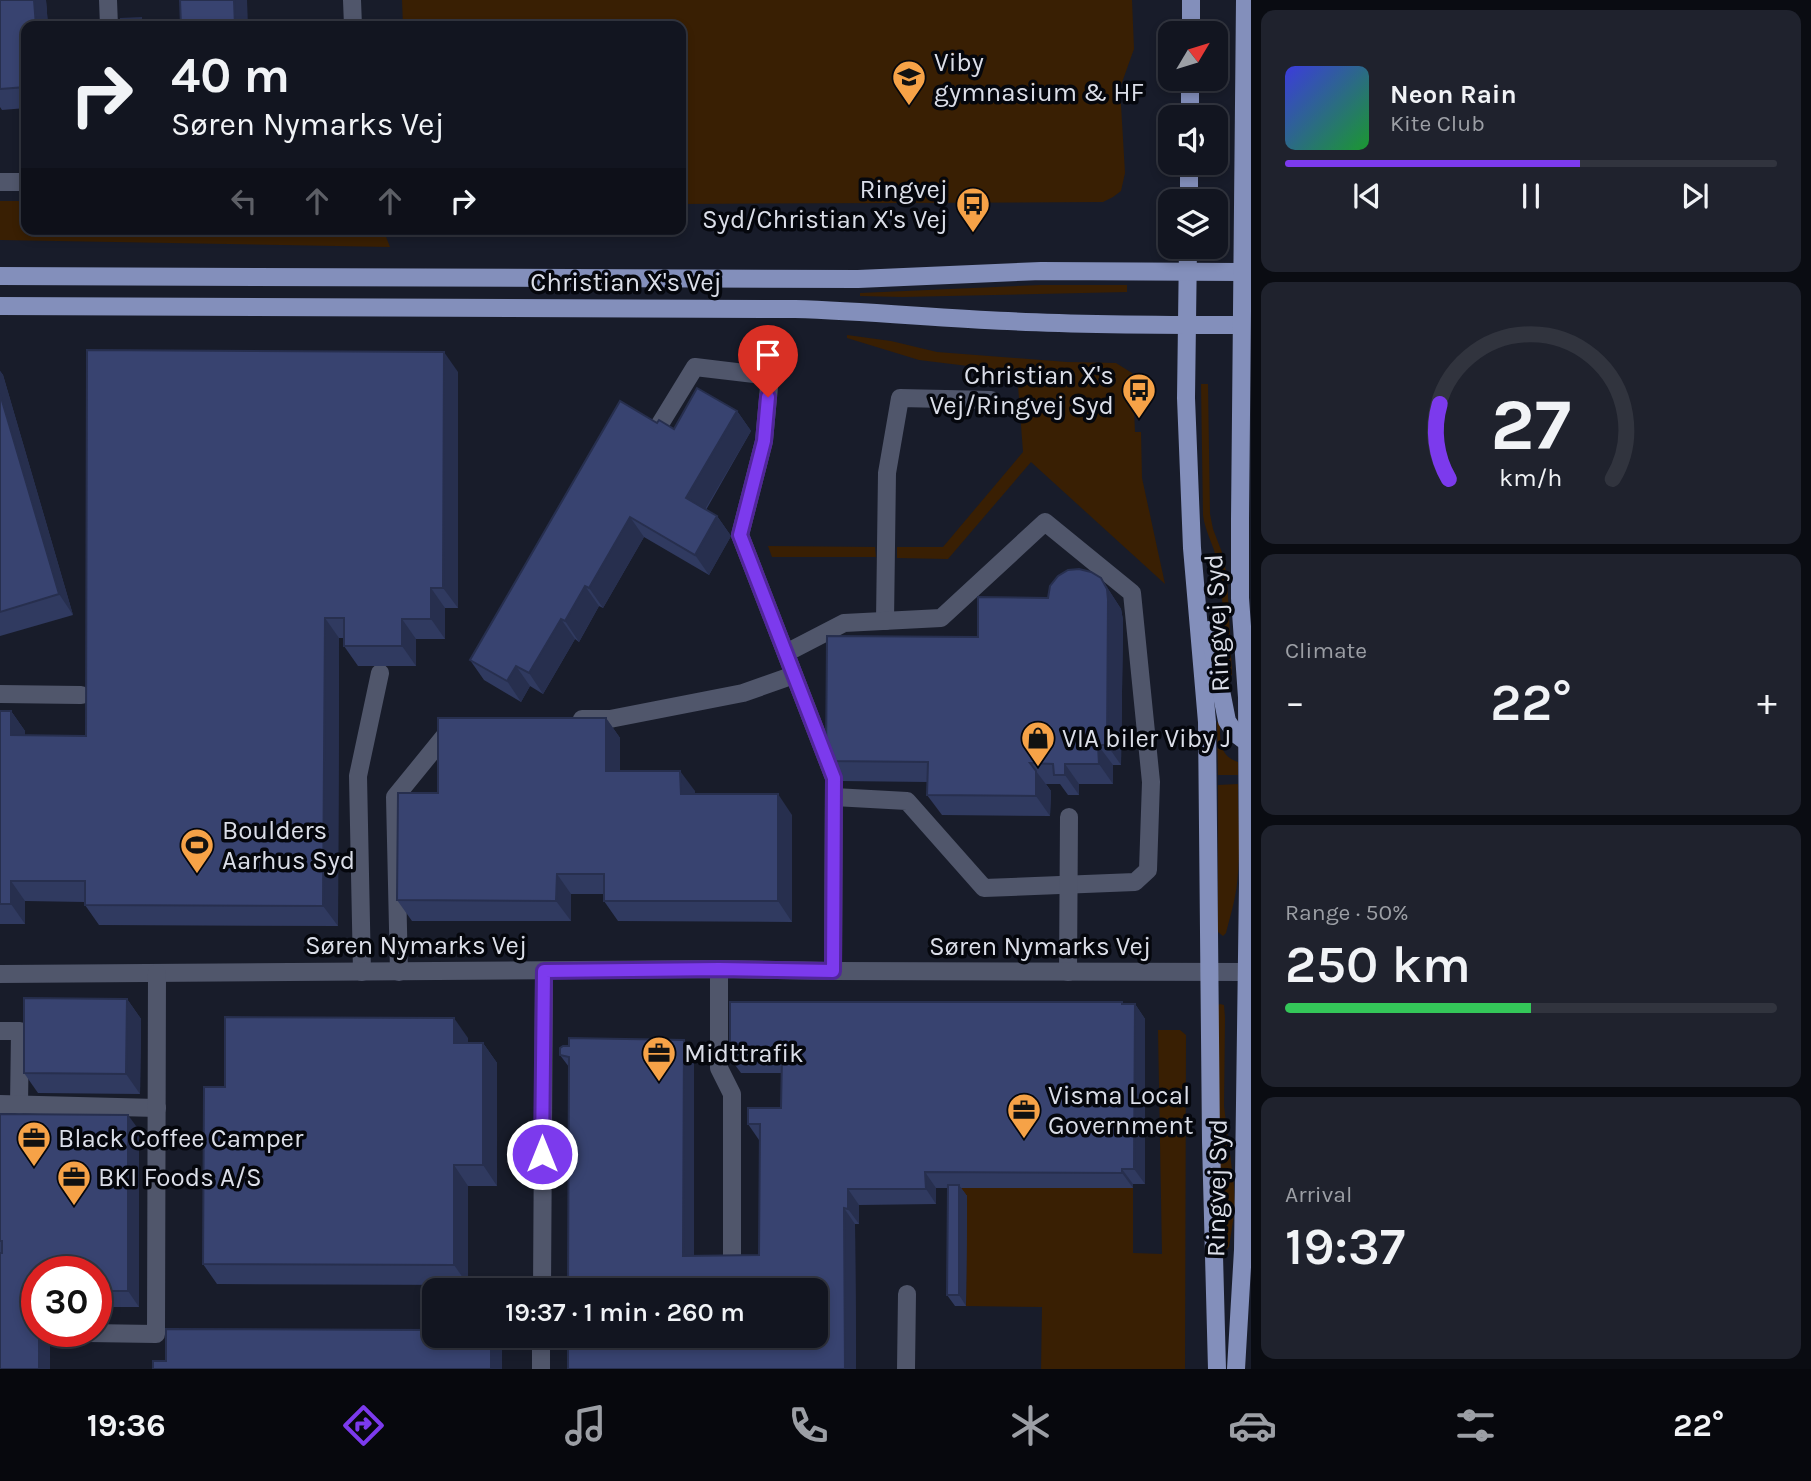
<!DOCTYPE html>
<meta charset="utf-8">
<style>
body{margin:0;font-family:Karla,sans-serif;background:#1f222d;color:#f1f3f6;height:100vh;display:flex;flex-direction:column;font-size:26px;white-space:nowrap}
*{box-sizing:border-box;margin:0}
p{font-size:23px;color:#9c9fa5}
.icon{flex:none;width:38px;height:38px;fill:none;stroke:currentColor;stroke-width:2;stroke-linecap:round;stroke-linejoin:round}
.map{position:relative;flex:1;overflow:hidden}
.drawer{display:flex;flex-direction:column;gap:10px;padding:10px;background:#0a0c12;width:560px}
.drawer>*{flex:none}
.banner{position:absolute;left:21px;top:21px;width:665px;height:214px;border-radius:14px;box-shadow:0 4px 10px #0003,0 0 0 2px #31343e;background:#121520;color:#f1f3f6;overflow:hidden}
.needle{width:46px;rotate:52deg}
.tools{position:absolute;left:1158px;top:21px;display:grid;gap:14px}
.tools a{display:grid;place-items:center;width:70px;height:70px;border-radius:14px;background:#121520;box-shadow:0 4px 10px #0003,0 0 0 2px #31343e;font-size:35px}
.speed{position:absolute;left:21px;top:1256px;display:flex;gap:14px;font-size:35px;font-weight:700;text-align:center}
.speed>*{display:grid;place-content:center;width:91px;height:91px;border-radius:50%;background:#121520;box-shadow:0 4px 10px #0003,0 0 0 2px #31343e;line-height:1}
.speed .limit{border:10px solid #d22;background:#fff;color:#111}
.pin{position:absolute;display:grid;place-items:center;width:60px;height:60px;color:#fff;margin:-72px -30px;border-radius:50% 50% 50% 0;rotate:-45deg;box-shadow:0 0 7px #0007}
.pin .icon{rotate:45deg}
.me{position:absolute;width:77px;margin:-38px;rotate:0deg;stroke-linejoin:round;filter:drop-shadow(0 0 5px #0008)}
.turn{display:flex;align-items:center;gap:24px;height:147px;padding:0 35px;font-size:32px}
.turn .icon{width:91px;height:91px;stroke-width:2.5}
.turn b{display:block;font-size:49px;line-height:60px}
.lanes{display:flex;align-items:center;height:66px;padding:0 35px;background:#0003;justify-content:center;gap:35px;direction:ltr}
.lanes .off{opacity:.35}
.big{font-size:52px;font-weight:600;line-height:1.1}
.drawer .widget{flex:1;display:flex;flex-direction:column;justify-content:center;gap:10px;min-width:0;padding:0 24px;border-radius:14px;background:#1f222d}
.drawer .dial{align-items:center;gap:0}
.dial svg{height:182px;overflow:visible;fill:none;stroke:#31343e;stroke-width:7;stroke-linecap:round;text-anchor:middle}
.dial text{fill:#f1f3f6;stroke:none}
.song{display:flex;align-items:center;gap:21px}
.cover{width:84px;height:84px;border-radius:10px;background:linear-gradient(135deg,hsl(240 70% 55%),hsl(130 70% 35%))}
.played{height:7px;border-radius:4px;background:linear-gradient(90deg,#7c3aed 60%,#31343e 60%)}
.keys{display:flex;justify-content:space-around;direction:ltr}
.heat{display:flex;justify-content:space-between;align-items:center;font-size:38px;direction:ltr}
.charge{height:10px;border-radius:5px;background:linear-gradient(90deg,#34c759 50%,#31343e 0)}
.trip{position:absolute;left:422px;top:1278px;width:406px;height:70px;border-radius:14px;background:#121520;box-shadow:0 4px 10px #0003,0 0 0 2px #31343e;font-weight:600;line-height:70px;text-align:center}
.menu{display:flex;height:112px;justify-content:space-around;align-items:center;background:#07080d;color:#9c9fa5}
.menu .icon{width:49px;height:49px}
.menu .current{color:#7c3aed}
.menu b{font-size:32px;color:#f1f3f6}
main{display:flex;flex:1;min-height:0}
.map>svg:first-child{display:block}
.green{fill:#391f03}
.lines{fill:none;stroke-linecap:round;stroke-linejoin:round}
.minor{stroke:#50566b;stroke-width:18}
.major{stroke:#838fbb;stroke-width:18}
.wall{fill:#303a60}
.shaded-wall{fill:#272f4e}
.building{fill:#384370;stroke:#272f4e;stroke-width:2}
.route-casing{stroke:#51269a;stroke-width:18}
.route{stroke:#7c3aed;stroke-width:12}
.labels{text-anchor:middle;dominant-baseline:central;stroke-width:7;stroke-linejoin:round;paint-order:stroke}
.poi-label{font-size:26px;fill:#dbdee8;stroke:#05070d;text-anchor:start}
.street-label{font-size:26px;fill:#dbdee8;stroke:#05070d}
</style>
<main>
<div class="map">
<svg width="1251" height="1369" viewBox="0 0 1251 1369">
<rect width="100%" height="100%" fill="#181c2a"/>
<g class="green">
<path d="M402,0H1132L1134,49L1120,88L1125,173L1121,191L1113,197L1103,202L681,204V26H403Z"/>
<path d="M0,201H26V229H383L390,247L0,240Z"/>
<path d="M1040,285H1127V292L902,297L860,296V293Z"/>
<path d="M847,335L891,341L937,352L1067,362L1116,363L1132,373L1138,382L1141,389V408L1134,409L1135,432H1141L1142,478L1165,584L1031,462L948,559L897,558V547H943L1023,452L1017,372L919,360L847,338Z"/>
<path d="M1201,384H1208L1210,514L1213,529L1223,555L1227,577L1232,675H1227C1224,637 1224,599 1217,561C1214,545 1205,532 1203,515Z"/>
<path d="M768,546L875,547L876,557H772Z"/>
<path d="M1217,722L1220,723C1220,740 1219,756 1238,762V775H1218Z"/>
<path d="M1238,784C1238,817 1241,851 1237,884C1235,901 1230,917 1226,933L1223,936L1218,932V785Z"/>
<path d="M1220,1004L1224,1005L1225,1018L1224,1106L1234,1186L1235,1208L1229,1247L1226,1250L1222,1247L1217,1096L1218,1005Z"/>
<path d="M1158,1030H1180L1186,1035L1185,1369H1041L1042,1307L966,1306L967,1196L960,1188H1133V1253L1162,1254Z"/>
</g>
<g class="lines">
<g class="minor">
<path d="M108,0L109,26"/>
<path d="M352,0L353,26"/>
<path d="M0,182H26"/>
<path d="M657,429L695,367L770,376L764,441L740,535L834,778L833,971"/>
<path d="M885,621L887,473L900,398L991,400"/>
<path d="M786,653L844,623L941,618L1045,522L1132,593L1151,782L1148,870L1135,882L984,888L907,801L834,797"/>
<path d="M0,694L81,695"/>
<path d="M582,719H610L743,693L794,675"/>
<path d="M719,969V1068L732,1094V1260"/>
<path d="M362,972L358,776L380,673"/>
<path d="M399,972L395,797L452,727"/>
<path d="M1068,972L1069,817"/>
<path d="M0,974L719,969L833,971L1248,972"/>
<path d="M0,1031H20L19,1105"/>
<path d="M0,1104L157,1108"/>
<path d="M542,1290L544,971"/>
<path d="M88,1333L156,1334L157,973"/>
<path d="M541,1369V1335"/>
<path d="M906,1369L907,1294"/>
</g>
<g class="major">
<path d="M1191,33V0"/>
<path d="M1190,117V79"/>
<path d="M1189,201V163"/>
<path d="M1188,247L1186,398L1192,548L1207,722L1211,1142L1217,1369"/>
<path d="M0,276L858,279L1041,271L1242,272"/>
<path d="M0,306L795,309C866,311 937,318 1008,321C1085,325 1163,325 1241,325"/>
<path d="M1209,630L1227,721L1236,734L1248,743"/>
<path d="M1236,1369L1243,1250L1248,883L1247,697L1240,598V519L1245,0"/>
</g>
</g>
<g class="wall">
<path d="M0,0H46L48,26H26V108L2,110L0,107Z"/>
<path d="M0,371L3,375L73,615L0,636Z"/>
<path d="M458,372V608H445V639H416V666H358L344,646V638H339L338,926L99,925L85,905V902L25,901V924H0V711H11L25,731V735L86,736Z"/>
<path d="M737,411L751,431L706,510L717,516L731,536L709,575L644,537L603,608L599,606L579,642L575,639L543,694L530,686L521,702L484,680L470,660L657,423L674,429Z"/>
<path d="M1101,578L1121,609L1123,620L1121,765H1113V784H1079V795H1068L1060,784H1046L1051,791L1050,816L942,815L927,795L928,782L840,781L826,761L978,637L1048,598Z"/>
<path d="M606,718L620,738V771L695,791V794L792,815V922L618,921L604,901V894H571V921H412L397,900L438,793Z"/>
<path d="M127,999L141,1019L140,1094L38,1093L24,1073Z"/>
<path d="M1122,1002L1123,1004H1135L1145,1019V1184H1133V1188H961L967,1196L966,1306H955L947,1295L948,1188H936V1204L859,1205V1224H855L856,1369H568L569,1067L560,1055H694V1256L759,1255V1140L748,1124L781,1108L782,1073H741L730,1058Z"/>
<path d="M468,1038V1043H483L497,1063V1186H468V1285L217,1284L203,1264L225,1087Z"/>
<path d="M0,1114L139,1130V1307H96V1272H37L0,1369Z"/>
</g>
<g class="shaded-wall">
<path d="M34,0H46L48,26H36Z"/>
<path d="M234,0H247L248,26H235Z"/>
<path d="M141,18L147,26H141Z"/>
<path d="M444,352L458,372V608L443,588Z"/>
<path d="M0,371L3,375L73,615L59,594L0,394Z"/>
<path d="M737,411L751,431L700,518L686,498Z"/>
<path d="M717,516L731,536L709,575L695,555Z"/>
<path d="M630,517L644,537L603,608L589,588Z"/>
<path d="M1101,578L1121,609L1123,620L1121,765L1107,745Z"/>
<path d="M585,586L599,606L579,642L565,621Z"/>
<path d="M431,588L445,608V639L431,619Z"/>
<path d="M325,618L339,638L338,926L323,906Z"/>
<path d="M402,619L416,639V666L402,646Z"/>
<path d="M561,619L575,639L543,694L529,673Z"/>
<path d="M516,666L530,686L521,702L507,681Z"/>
<path d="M11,711L25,731V755L11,735Z"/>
<path d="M606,718L620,738V791L606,771Z"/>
<path d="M1098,745L1113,765V784L1099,764Z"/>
<path d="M1065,764L1079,784V795L1065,775Z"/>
<path d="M680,771L695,791V814L681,794Z"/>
<path d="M1036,771L1051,791L1050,816L1036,796Z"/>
<path d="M778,794L792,815V922L778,901Z"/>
<path d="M557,874L571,894V921L556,901Z"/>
<path d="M11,881L25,901V924L11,904Z"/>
<path d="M127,999L141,1019L140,1094L126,1074Z"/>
<path d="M1135,1004L1145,1019V1184L1134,1169Z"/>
<path d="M454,1018L468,1038V1063L454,1043Z"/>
<path d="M684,1040L694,1055V1271L683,1256Z"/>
<path d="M483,1043L497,1063V1186L483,1165Z"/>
<path d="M128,1115L139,1130V1307L128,1291Z"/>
<path d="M454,1165L468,1186V1285L454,1265Z"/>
<path d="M1122,1169L1133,1184V1188L1122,1173Z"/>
<path d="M925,1172L936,1188V1204L926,1189Z"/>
<path d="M959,1185L967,1196L966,1306L959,1295Z"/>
<path d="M848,1189L859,1205V1224L848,1209Z"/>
<path d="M844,1208L855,1224L856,1369H845Z"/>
<rect x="39" y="1332" width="11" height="37"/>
<path d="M491,1335H494L502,1346V1369H491Z"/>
</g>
<g class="building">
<path d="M0,0H34L36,26H26V87L0,89Z"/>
<path d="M180,0H234L235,26H181Z"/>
<path d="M141,18V26H122L121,19Z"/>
<path d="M26,128V150H23L21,129Z"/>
<path d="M87,350L444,352L443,588H431V619H402V646H344V618H325L323,906L85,905V881H11V904H0V711H11V735L86,736Z"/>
<path d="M697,388L737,411L686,498L717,516L695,555L630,517L589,588L585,586L565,621L561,619L529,673L516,666L507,681L470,660L620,401L657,423L659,420L674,429Z"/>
<path d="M0,394L59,594L0,612Z"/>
<path d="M1079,569L1091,572L1101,578L1107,589L1108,600L1107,745H1098L1099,764H1065V775H1054L1053,764L1030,763L1036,771V796L927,795L928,762L826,761L827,636L978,637V597L1048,598L1050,586L1058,576L1068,570Z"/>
<path d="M438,718H606V771H680L681,794H778V901H604V874H557L556,901L397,900L398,793H438Z"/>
<path d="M24,998L127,999L126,1074L24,1073Z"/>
<path d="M730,1002H1122V1004H1135L1134,1169H1122V1173L925,1172L926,1189H848V1209L844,1208L845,1369H568V1335H816V1290H568L569,1057L560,1055V1048L563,1046H569V1038L684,1040L683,1256L759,1255L760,1124H748V1108H781L782,1057L730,1058Z"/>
<path d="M225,1017L454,1018V1043H483V1165H454V1265L203,1264L204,1087H225Z"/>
<path d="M0,1114L128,1115V1291H96V1272H37V1332H39V1369H0V1253H2V1241H0Z"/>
<path d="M948,1185H959V1295H947Z"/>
<path d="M166,1329L434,1330V1335H491V1369H153V1361H166Z"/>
</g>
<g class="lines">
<g class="route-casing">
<path id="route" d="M542,1154L544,971L719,969L833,971L834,778L740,535L764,441L768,397"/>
</g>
<use href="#route" class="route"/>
</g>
<defs>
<g id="university-pin" transform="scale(1.75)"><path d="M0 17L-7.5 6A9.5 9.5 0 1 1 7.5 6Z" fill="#f6a247" stroke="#05070d"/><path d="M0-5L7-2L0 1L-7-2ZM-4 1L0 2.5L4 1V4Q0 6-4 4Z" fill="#111"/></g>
<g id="bus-pin" transform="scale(1.75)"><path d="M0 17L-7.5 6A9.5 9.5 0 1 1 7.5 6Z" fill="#f6a247" stroke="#05070d"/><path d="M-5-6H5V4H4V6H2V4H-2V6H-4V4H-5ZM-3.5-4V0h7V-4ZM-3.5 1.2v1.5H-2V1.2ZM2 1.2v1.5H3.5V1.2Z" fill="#111"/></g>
<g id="shop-pin" transform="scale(1.75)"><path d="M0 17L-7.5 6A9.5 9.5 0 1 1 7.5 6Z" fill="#f6a247" stroke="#05070d"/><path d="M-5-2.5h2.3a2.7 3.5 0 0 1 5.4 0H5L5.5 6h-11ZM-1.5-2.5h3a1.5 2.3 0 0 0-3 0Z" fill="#111"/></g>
<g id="stadium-pin" transform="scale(1.75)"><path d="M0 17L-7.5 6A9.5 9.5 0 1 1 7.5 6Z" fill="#f6a247" stroke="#05070d"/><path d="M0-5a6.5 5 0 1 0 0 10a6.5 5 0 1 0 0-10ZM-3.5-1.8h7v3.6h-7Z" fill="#111"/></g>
<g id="office-pin" transform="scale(1.75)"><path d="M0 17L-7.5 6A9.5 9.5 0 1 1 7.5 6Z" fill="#f6a247" stroke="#05070d"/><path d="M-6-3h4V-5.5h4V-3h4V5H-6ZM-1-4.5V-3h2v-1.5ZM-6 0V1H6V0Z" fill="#111"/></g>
</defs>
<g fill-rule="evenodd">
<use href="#university-pin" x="909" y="77"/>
<use href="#bus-pin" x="973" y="204"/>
<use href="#bus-pin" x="1139" y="390"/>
<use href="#shop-pin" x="1038" y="738"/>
<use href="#stadium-pin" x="197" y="845"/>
<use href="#office-pin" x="659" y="1053"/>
<use href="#office-pin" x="1024" y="1110"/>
<use href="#office-pin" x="34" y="1138"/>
<use href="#office-pin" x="74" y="1177"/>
</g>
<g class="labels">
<g class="poi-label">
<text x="934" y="62">Viby<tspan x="934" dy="30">gymnasium &amp; HF</tspan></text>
<text x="948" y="189" text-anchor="end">Ringvej<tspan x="948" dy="30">Syd/Christian X's Vej</tspan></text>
<text x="1114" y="375" text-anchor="end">Christian X's<tspan x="1114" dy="30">Vej/Ringvej Syd</tspan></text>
<text x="1062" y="738">VIA biler Viby J</text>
<text x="222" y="830">Boulders<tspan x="222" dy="30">Aarhus Syd</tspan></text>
<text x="684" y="1053">Midttrafik</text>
<text x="1048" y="1095">Visma Local<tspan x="1048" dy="30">Government</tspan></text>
<text x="58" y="1138">Black Coffee Camper</text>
<text x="98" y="1177">BKI Foods A/S</text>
</g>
<g class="street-label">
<text x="626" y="282">Christian X's Vej</text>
<text transform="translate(1217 623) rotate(-93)">Ringvej Syd</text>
<text x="416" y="945">Søren Nymarks Vej</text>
<text x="1040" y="946">Søren Nymarks Vej</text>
<text transform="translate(1217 1188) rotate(-89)">Ringvej Syd</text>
</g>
</g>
</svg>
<div class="tools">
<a><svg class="needle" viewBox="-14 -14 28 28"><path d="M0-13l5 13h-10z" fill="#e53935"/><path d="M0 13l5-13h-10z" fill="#9c9fa5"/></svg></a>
<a><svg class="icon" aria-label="sound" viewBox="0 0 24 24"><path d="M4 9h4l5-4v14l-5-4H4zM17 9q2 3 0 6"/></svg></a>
<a><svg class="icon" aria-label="layers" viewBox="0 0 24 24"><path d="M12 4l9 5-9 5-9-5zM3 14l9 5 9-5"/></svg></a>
</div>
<div class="speed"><div class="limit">30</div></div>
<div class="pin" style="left:768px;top:397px;background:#d93025"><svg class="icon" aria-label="arrive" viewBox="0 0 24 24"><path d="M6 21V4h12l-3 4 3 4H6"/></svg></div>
<svg class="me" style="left:542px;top:1154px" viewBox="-20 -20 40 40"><circle r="17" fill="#7c3aed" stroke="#fff" stroke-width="3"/><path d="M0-11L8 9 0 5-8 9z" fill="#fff"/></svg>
<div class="trip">19:37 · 1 min · 260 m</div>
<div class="banner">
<div class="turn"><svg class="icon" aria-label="right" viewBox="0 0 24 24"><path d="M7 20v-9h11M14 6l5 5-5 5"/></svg><div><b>40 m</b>Søren Nymarks Vej</div></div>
<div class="lanes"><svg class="icon off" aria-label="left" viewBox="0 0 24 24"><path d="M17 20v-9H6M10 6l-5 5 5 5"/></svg><svg class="icon off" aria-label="ahead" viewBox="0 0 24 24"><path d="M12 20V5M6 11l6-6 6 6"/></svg><svg class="icon off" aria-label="ahead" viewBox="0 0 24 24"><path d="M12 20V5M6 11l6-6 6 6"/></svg><svg class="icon" aria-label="right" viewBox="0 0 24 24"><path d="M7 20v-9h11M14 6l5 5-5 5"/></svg></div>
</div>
</div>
<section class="drawer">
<div class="widget">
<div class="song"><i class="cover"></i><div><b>Neon Rain</b><p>Kite Club</p></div></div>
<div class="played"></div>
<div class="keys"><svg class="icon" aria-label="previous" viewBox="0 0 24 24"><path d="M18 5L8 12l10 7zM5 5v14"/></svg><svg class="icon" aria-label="pause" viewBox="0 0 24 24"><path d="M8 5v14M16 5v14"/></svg><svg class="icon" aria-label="next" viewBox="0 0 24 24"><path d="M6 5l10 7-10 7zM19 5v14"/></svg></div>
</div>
<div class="widget dial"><svg viewBox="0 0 100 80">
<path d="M14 69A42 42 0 1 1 86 69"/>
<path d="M14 69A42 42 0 0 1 10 36" stroke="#7c3aed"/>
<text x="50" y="56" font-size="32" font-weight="700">27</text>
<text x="50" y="72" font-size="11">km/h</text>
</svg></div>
<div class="widget"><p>Climate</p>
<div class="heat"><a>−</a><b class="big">22°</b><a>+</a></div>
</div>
<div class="widget"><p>Range · 50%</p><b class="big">250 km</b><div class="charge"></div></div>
<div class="widget"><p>Arrival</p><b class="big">19:37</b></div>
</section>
</main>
<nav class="menu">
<b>19:36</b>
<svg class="icon current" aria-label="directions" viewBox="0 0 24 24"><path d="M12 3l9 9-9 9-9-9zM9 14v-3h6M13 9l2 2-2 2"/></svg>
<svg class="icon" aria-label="music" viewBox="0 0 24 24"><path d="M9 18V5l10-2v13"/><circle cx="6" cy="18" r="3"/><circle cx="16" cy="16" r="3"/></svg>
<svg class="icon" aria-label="phone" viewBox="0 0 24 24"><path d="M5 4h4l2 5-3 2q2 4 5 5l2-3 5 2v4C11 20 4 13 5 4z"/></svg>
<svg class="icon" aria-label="climate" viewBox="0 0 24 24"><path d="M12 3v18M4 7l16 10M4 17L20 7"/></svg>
<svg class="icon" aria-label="car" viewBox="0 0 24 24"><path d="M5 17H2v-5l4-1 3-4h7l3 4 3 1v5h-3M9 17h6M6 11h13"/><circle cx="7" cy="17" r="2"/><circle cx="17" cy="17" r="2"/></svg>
<svg class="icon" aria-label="filters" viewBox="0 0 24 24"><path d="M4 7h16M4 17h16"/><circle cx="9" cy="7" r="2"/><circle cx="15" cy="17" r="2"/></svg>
<b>22°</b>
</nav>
